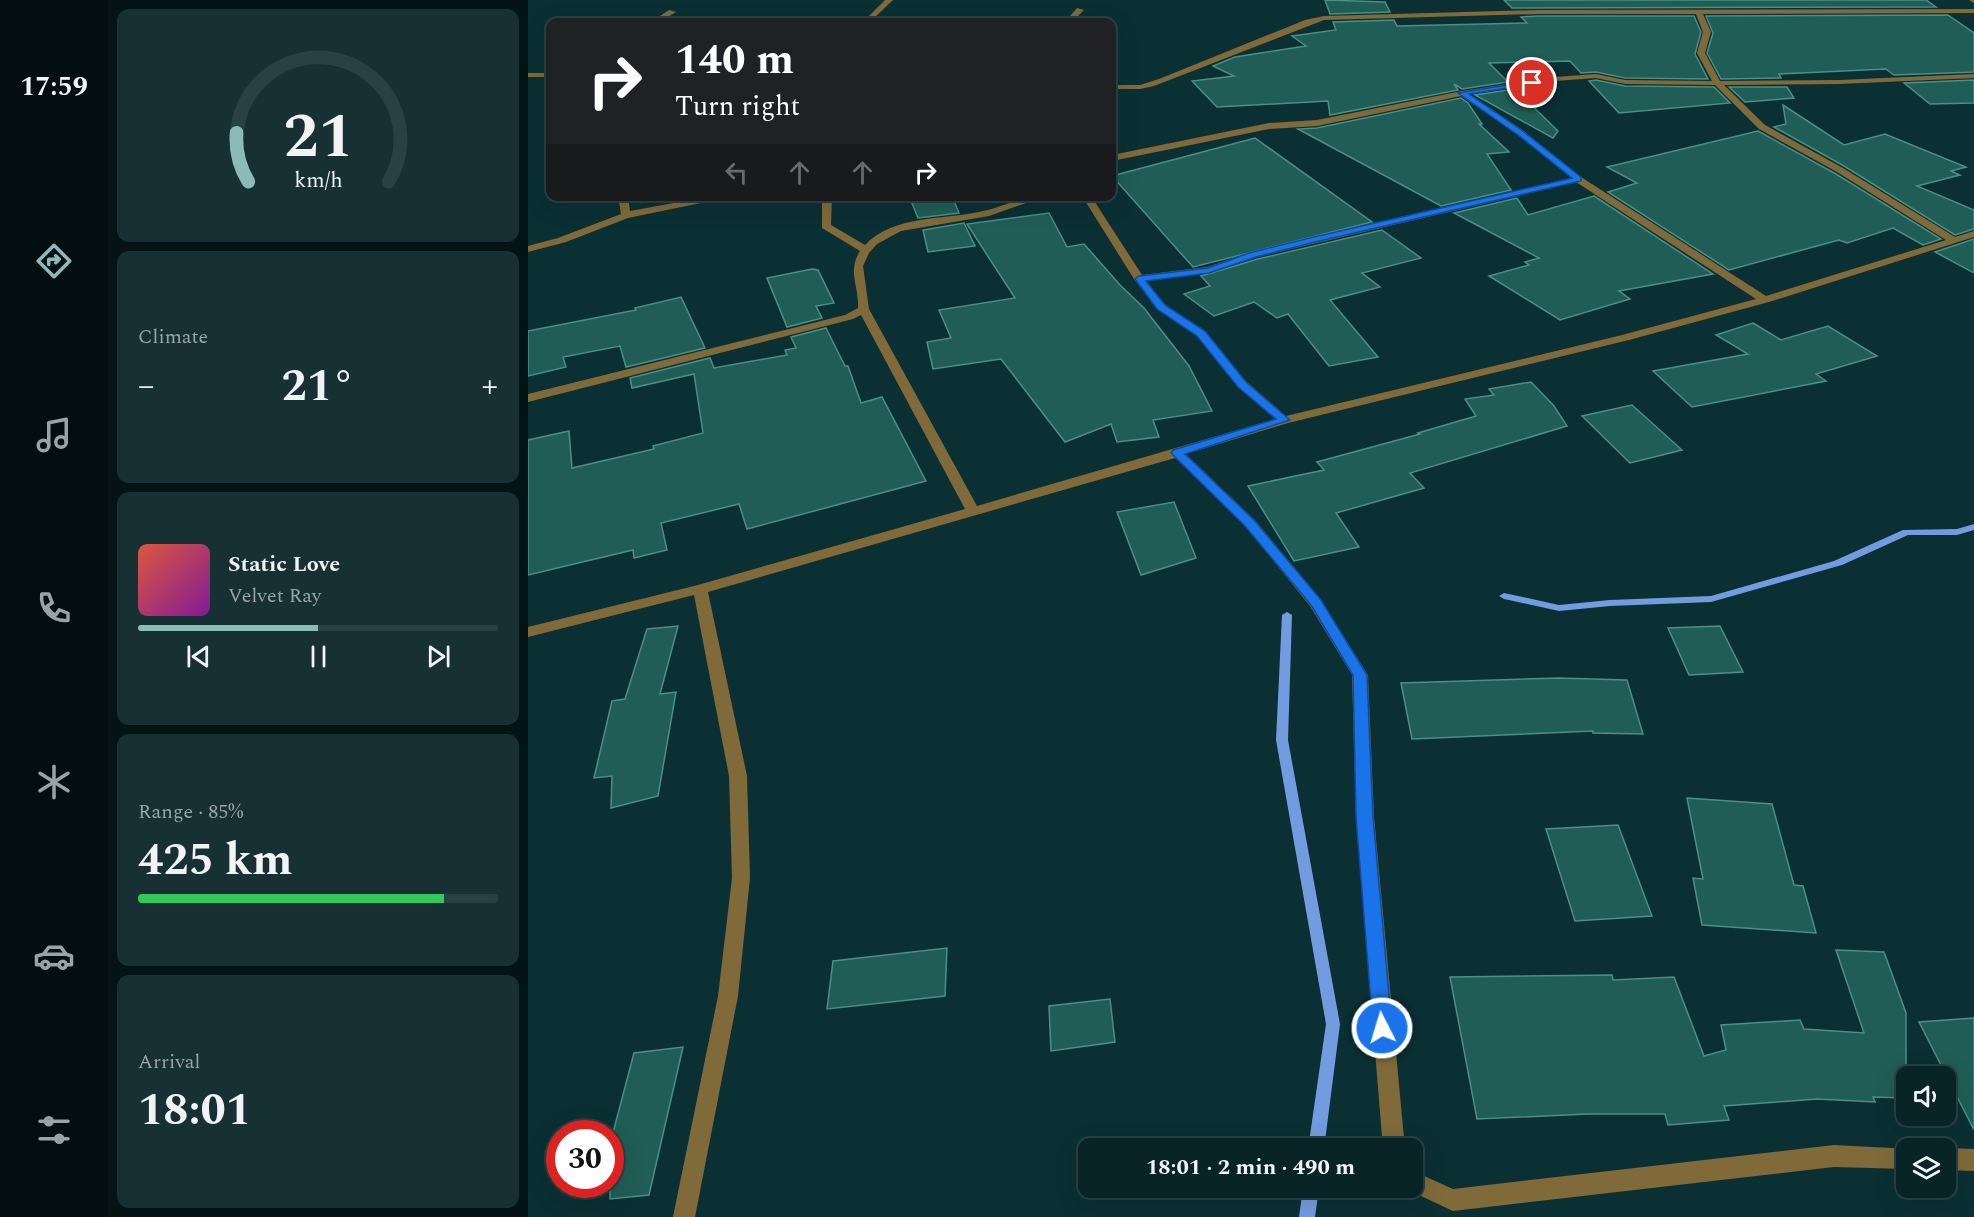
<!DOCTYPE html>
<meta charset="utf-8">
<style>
body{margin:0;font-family:Spectral,serif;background:#163033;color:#f1f3f6;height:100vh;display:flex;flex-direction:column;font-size:22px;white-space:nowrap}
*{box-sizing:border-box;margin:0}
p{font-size:20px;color:#98a4a7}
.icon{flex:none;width:33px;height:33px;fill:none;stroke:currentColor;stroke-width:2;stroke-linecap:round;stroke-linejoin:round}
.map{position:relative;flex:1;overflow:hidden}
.drawer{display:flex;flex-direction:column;gap:9px;padding:9px;background:#041415;width:420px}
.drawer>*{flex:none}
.banner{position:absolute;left:18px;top:18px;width:570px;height:183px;border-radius:12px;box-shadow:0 6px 24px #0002,0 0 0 2px #294144;background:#202124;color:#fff;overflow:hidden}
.tools{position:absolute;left:1368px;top:1066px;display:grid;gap:12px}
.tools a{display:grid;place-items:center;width:60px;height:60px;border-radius:12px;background:#082427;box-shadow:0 6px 24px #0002,0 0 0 2px #294144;font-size:30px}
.speed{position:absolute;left:18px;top:1120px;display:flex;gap:12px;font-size:30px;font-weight:700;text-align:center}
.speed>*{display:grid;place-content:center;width:78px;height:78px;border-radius:50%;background:#082427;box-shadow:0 6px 24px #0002,0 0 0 2px #294144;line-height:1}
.speed .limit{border:9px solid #d22;background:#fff;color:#111}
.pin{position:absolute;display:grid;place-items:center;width:51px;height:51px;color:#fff;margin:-26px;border:3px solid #fff;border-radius:50%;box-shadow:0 2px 6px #0007}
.me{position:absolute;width:66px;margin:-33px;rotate:355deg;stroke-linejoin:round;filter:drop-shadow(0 0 4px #0008)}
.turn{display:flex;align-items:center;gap:21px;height:126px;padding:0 30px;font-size:27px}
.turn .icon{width:78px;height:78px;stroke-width:2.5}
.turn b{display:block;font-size:42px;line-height:51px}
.lanes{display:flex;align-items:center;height:57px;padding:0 30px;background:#0003;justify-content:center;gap:30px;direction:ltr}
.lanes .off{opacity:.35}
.big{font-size:45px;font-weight:700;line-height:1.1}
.drawer .widget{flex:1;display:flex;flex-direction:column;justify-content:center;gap:9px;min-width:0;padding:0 21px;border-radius:12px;background:#163033}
.drawer .dial{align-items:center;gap:0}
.dial svg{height:156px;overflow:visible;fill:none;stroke:#294144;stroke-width:7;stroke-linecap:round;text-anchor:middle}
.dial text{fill:#f1f3f6;stroke:none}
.song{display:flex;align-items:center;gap:18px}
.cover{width:72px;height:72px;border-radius:9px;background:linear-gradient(135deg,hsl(10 70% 55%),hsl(290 70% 35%))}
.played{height:6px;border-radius:3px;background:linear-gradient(90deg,#8bbbb9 50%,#294144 50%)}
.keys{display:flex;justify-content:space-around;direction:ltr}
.heat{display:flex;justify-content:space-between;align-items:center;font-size:33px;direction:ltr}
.charge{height:9px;border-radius:4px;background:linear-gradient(90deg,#34c759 85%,#294144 0)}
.trip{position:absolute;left:550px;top:1138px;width:345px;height:60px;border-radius:12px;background:#082427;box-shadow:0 6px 24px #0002,0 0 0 2px #294144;font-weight:700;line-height:60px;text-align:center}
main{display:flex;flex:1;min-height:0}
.dock{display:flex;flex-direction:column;width:108px;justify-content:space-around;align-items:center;background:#030e10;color:#98a4a7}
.dock .icon{width:42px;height:42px}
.dock .selected{color:#8bbbb9}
.dock b{font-size:27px;color:#f1f3f6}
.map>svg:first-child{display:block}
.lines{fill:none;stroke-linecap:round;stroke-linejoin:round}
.stream{fill:#739be0;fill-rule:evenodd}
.building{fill:#205d56;stroke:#4b8f86;stroke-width:1.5}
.street{fill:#806a3a;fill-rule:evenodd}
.route{fill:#1a73e8;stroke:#114b97;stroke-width:1.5}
</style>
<main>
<nav class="dock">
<b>17:59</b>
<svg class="icon selected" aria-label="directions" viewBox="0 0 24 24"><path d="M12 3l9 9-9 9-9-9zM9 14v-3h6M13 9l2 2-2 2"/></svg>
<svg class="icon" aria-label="music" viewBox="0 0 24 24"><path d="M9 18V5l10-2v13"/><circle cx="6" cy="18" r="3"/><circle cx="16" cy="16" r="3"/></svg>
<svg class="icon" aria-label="phone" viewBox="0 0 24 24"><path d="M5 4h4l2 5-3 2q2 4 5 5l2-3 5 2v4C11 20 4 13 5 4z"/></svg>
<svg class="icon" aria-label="climate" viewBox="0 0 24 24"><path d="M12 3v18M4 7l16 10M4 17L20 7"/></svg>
<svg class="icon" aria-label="car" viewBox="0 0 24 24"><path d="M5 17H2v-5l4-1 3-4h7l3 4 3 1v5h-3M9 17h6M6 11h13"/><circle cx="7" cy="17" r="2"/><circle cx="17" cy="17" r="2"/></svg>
<svg class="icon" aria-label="filters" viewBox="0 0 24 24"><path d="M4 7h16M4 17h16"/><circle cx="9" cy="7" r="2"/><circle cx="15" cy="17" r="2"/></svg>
</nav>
<section class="drawer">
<div class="widget dial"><svg viewBox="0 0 100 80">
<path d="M14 69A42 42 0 1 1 86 69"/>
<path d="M14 69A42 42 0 0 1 8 44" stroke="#8bbbb9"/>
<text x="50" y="56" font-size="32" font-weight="700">21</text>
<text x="50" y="72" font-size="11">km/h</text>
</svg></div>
<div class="widget"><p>Climate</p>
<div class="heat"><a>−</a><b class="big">21°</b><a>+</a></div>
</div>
<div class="widget">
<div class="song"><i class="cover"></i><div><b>Static Love</b><p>Velvet Ray</p></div></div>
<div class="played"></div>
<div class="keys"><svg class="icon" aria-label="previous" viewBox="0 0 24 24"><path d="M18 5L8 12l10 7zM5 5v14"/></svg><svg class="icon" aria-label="pause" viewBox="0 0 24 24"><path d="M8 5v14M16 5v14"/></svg><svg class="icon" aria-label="next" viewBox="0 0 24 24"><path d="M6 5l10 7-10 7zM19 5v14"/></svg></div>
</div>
<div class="widget"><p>Range · 85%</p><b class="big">425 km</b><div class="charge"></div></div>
<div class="widget"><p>Arrival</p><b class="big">18:01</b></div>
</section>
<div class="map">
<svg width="1446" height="1217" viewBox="0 0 1446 1217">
<rect width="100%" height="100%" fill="#0a3034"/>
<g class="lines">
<g class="stream">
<path d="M1446,524V530L1429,535H1380L1314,565L1183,602L1082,606L1031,611L976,599L971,596L976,593L1031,605L1082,600L1183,596L1306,561L1375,530L1429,529Z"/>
<path d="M759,612L764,615L760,740L812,1024L796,1149H780L798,1024L748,740L754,615Z"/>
<path d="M775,1188H791L787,1217H771Z"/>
</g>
</g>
<g class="building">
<path d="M797,0L857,2L862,12L802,14Z"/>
<path d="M976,0H1398L1408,7L984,8Z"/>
<path d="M1420,15L1446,33V72L1366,75L1358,69L1251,74L1253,78L1193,79L1179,53L1185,33L1178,16Z"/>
<path d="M1010,16H1166L1173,32L1167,54L1180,79L1097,78L1068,72L1053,73L1042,61L961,63L980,82L934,89L926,84L930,90L802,115L800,101L689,107L664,81L706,76L685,66L707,57L778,46L764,36L808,30L805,22L866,20L869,26L999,23L993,17Z"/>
<path d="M1068,80L1097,86L1186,87L1202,103L1091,113L1061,81Z"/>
<path d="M1446,80V103L1402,104L1376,83Z"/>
<path d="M1201,87H1259L1266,98L1217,102Z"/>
<path d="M987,89L1030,131L1025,138L947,95Z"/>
<path d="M933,98L940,103L954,124H951L981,152L959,154L983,190L913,206L770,129L789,128Z"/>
<path d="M1255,105L1316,145L1357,134L1438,167L1423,171L1432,175L1389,186L1446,210V229L1427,235L1316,166L1246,127L1258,124Z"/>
<path d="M1230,131L1308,174L1413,239L1395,245L1365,228L1319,243L1311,240L1201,270L1080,192L1109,183L1079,167Z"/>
<path d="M727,138L844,222L665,267L584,176Z"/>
<path d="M381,196H424L431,213L390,218Z"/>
<path d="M1066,196L1185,274L1091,291L1102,299L1032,320L961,276L1001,265L997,262L1011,258L926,213L989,198L1000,215Z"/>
<path d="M521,213L539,247L556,244L592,285L616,308L661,366L684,411L625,420L631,437L589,442L583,424L537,442L473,359L405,369L399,342L423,338L411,310L487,298L439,224Z"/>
<path d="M436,223L447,246L400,252L395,230Z"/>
<path d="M854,230L893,258L834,273L852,287L802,300L850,357L801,366L760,314L749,318L726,302L686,316L656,294L682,286L673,276L730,259Z"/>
<path d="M1446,239V273L1407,252Z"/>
<path d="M284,269L290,270L306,303L288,306L294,318L259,327L239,278Z"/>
<path d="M153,297L177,348L98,367L92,346L35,357L38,367L0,376V331L108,310L107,308Z"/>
<path d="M1225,323L1253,340L1300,326L1349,356L1288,374L1298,381L1164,407L1125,371L1220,354L1188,335Z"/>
<path d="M298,328L317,366H320L333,403L354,397L398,481L219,529L211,504L133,523L139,550L106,558L105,550L0,575V440L41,431L44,468L126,449L125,446L175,433L166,374L104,388L102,378L182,358L186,368L259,355L257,350L268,348L263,337Z"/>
<path d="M1003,382L1026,406L1039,426L882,473L896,488L808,513L831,547L766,561L720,486L796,470L789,462L892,434L890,433L948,416L937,399L966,395L961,389Z"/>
<path d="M1104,405L1154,450L1102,463L1054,416Z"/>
<path d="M646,502L668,558L613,575L589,512Z"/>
<path d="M150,626L132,694L148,692L130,796L83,808L84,776L66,778L84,701L97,699L119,629Z"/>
<path d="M1192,626L1215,672L1161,675L1140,628Z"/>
<path d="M1030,678L1099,680L1115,734L1065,733V731L884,739L873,683Z"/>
<path d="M1159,798L1244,804L1266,885L1275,886L1288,933L1174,925L1165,878L1175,879Z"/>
<path d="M1090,825L1124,916L1047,921L1018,829Z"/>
<path d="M419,948L417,996L299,1009L305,961Z"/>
<path d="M1308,950L1356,952L1378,1013V1098L1345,1097L1347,1102L1289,1099L1196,1106L1201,1120L1140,1125L1137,1114H1060L949,1119L922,977L1084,975L1085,980L1146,977L1176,1056L1198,1050L1193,1025L1272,1020L1276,1029L1336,1033Z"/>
<path d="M582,999L587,1042L523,1051L521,1006Z"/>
<path d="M1446,1018V1130L1391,1022Z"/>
<path d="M155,1047L121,1195L82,1199V1144L106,1053Z"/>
</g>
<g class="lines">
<g class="street">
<path d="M357,0H365L342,22H335Z"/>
<path d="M1441,0H1446V3Z"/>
<path d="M549,8L556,10L544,22H537Z"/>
<path d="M1446,9V13L1175,14L1183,32L1177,53L1192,81L1311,80L1446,74V78L1311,84L1196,85L1237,125L1315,168L1427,237L1446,231V237L1241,302L1101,340L760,423L658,454L727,520L793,600L840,675L846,817L877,1149H855L828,817L824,675L782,606L717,526L647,458L180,592L219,776L222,878L210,996L167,1217H145L190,996L204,878L201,776L166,595L0,637V627L170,585L437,509L333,315L325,319L0,402V394L317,315L330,308C331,286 319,271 332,251L294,228V196H304L303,225L337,245C366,215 413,220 451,212C477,207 491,196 518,196L461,216L373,231L349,244L341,253L335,266L341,309L449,506L747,419L710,387L669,335L629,309L606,279L554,196H563L614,275L679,267L725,252L1043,178L990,135L933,96L789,126L741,129L584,161V155L741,123L789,120L934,91L1027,77L1068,74L1097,80L1184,81L1169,53L1175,32L1168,14H1010L796,20L626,86L612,89H584V85H612L631,79L777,20L796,16L1010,10ZM1068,78L1097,84L1187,85L1231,129L1309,172L1418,240L1238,296L1053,177L996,131L941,94L1027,81ZM1048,182L1228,299L1094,335L758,416L718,381L677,331L637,305L618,281L681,273L729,257Z"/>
<path d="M141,10L148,12L131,22H123Z"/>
<rect x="0" y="73" width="22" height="4"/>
<path d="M90,196H100L102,211L184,196H207L100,218L38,242L0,252V246L30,238L93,214Z"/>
<path d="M1306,1145L1382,1149H1378V1169L1306,1167L925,1211L876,1188H885V1171L925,1189Z"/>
<path d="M1418,1148L1446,1149V1171L1418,1170L1416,1149Z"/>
</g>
</g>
<path class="route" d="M1004,81L1007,84L941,94L996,132L1053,177V181L787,242L728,257L681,273L618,281L637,305L677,331L718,382L762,420L657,454L726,520L793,600L839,675L845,817L864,1028L861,1034L854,1037L848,1034L845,1028L828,817L825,675L783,605L717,526L643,453L645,450L748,419L710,387L669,336L629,309L607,279L611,276L680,268L721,253L786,237L1044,178L990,135L930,93Z"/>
</svg>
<div class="tools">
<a><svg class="icon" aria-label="sound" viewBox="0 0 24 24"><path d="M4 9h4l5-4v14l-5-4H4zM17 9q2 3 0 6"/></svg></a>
<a><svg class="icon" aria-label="layers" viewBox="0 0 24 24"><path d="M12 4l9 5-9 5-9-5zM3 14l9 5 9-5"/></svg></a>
</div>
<div class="speed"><div class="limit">30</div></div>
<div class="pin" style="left:1004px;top:83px;background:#d93025"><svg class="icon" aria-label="arrive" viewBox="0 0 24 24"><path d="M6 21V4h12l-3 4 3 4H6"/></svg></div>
<svg class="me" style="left:854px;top:1028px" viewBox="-20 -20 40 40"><circle r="17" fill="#1a73e8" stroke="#fff" stroke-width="3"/><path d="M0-11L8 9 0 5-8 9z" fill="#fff"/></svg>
<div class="trip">18:01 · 2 min · 490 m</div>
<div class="banner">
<div class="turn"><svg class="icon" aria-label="right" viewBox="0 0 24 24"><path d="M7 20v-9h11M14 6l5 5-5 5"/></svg><div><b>140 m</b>Turn right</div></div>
<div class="lanes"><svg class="icon off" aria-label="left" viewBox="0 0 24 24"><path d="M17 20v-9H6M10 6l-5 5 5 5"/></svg><svg class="icon off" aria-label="ahead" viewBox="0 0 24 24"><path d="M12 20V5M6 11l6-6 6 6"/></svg><svg class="icon off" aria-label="ahead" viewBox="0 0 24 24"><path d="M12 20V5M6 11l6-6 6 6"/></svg><svg class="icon" aria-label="right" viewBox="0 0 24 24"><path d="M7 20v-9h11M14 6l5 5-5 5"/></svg></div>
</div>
</div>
</main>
